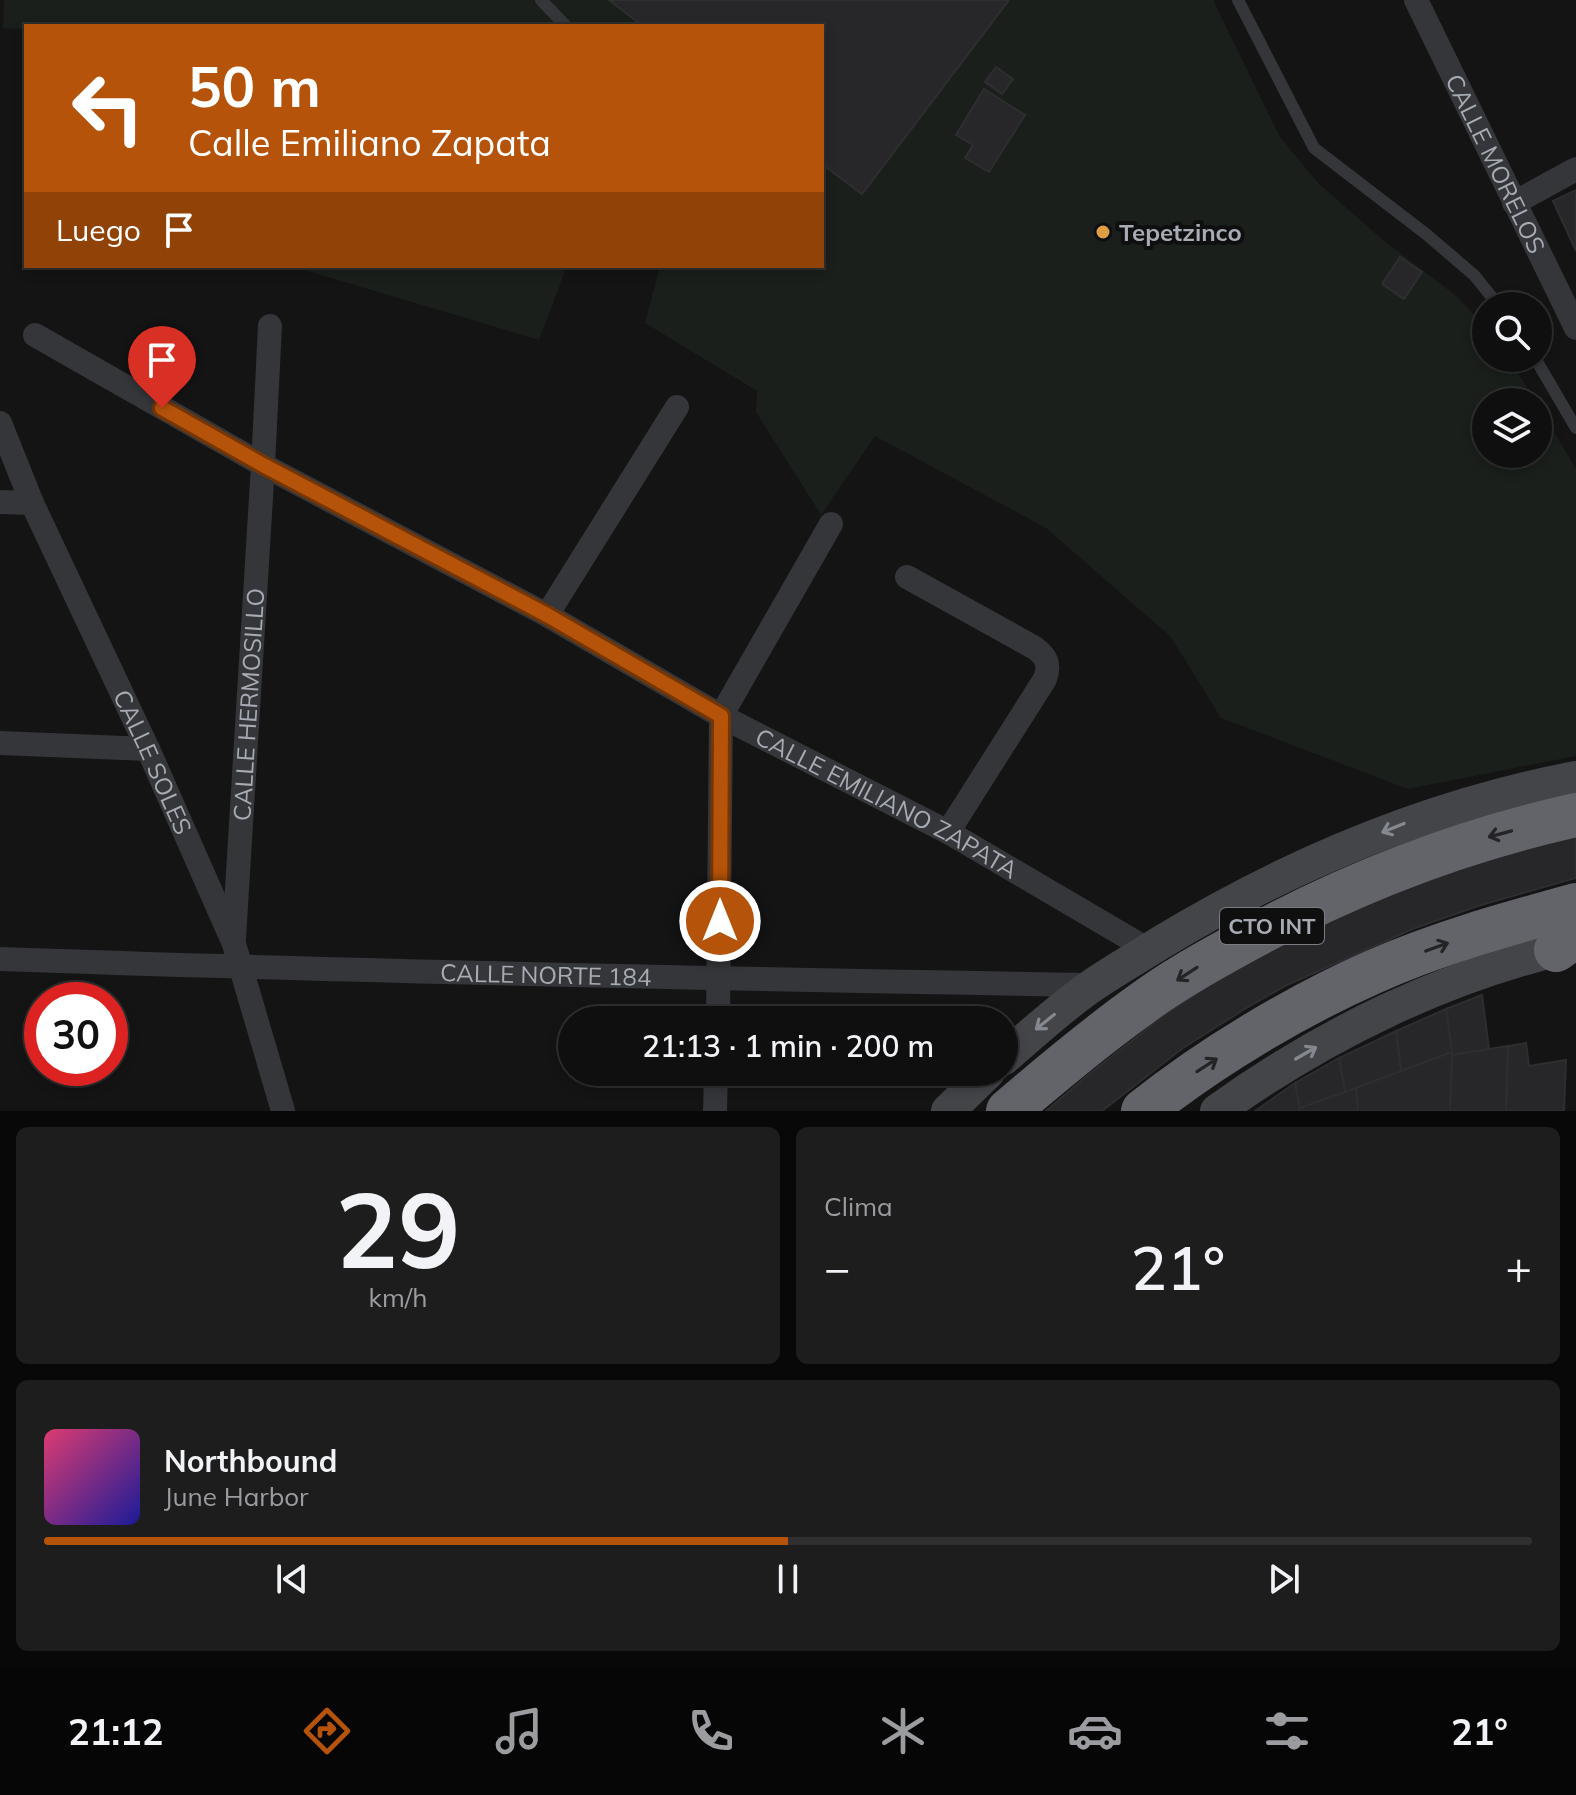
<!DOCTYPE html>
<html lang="es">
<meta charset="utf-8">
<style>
body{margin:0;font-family:Mulish,sans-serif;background:#1d1d1e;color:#f1f3f6;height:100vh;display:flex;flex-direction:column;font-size:30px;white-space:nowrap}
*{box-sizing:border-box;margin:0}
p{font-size:26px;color:#9b9c9f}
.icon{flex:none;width:44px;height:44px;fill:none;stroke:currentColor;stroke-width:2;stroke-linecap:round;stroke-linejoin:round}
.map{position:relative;height:1111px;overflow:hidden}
.sheet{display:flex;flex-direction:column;gap:16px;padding:16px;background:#080809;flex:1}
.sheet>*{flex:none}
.banner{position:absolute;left:24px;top:24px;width:800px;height:244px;border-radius:0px;box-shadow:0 4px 12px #0003,0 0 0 2px #2f2f30;background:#b45309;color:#fff;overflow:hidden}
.fabs{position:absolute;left:1472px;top:292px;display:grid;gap:16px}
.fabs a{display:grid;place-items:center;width:80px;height:80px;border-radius:50%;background:#0f0f10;box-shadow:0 4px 12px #0003,0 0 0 2px #2f2f30;font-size:40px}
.speed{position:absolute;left:24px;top:982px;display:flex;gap:16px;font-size:40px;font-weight:700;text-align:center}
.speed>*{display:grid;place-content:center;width:104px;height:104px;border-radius:50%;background:#0f0f10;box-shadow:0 4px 12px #0003,0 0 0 2px #2f2f30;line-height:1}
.speed .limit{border:12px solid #d22;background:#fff;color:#111}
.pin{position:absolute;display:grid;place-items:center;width:68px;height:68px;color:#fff;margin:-82px -34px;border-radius:50% 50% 50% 0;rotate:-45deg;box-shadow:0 0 8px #0007}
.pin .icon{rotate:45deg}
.me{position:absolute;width:88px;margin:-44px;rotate:0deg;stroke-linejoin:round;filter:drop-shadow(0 0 6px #0008)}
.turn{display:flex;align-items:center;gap:28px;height:168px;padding:0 32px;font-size:36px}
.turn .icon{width:104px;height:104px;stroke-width:2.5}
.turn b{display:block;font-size:56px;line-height:68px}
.then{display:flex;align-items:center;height:76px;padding:0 32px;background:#0003;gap:16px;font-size:30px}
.big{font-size:60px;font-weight:600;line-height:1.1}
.sheet .tile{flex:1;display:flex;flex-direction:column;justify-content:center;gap:12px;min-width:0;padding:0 28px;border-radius:12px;background:#1d1d1e}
.sheet .dial{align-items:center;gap:0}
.dial b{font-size:104px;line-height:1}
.song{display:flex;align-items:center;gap:24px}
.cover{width:96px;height:96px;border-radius:12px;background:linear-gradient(135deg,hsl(340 70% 55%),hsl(240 70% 35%))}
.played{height:8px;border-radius:4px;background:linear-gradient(90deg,#b45309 50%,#2f2f30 50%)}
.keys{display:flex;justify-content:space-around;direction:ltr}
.heat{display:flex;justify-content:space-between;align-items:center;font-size:44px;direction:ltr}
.sheet .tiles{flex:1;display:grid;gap:16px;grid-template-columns:1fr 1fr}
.tile:last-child{grid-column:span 2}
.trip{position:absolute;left:558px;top:1006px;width:460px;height:80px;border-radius:40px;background:#0f0f10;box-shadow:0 4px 12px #0003,0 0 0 2px #2f2f30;font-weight:600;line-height:80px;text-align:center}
.dock{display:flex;height:128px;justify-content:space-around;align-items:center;background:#060606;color:#9b9c9f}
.dock .icon{width:56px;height:56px}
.dock .selected{color:#b45309}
.dock b{font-size:36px;color:#f1f3f6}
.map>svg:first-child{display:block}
.green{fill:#1a1f1b}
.building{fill:#272729;stroke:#2e2e31;stroke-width:2}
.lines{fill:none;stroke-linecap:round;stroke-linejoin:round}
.service{stroke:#35363a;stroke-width:12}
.minor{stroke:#35363a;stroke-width:24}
.secondary{stroke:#434549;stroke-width:34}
.motorway{stroke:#62646a;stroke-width:44}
.oneway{stroke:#84888f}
.oneway2{stroke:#242426}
.route-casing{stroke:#753606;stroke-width:20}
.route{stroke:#b45309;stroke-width:14}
.poi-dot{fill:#de9e43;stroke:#0f0f10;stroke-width:3}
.labels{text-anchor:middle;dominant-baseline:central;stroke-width:8;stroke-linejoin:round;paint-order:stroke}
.shield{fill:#0f0f10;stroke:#797d83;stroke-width:2}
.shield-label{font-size:22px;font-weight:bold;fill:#a7acb4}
.street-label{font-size:24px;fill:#a7acb4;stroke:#0f0f10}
.poi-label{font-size:24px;font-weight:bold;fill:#a7acb4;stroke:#0f0f10;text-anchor:start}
</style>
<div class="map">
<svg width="1576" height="1111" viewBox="0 0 1576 1111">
<rect width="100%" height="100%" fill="#141415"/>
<g class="green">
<path d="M4,0H1213L1280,137L1318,183L1383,240L1455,295L1486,327V358H1509L1536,402H1486V454H1538V405L1576,469V756L1408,789L1221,718L1171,637L1046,528L875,436L821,515L756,412L757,391L645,323L660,266H822V26H26V29L3,28Z"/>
<path d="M291,266H567L539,340Z"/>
</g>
<g class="building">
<path d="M609,0H1009L862,194L822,164V26H643Z"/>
<path d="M996,67L1013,79L1002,94L985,82Z"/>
<path d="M984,89L1025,115L989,172L965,158L973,145L956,135Z"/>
<path d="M1576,190V251L1553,201Z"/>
<path d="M1400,257L1422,272L1404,299L1382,284Z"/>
<path d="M1576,836V878L1481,905L1415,928L1287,985L1248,1007L1183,1048L1102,1111H1046L1088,1075L1167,1013L1231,970L1317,926L1402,890L1474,864Z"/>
<path d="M1482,995L1489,1049L1452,1055L1446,1009Z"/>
<path d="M1446,1009L1452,1052L1401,1071L1396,1031Z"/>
<path d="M1396,1031L1401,1071L1345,1092L1339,1058Z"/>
<path d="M1526,1043L1529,1066L1566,1060L1564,1111H1506L1508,1046Z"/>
<path d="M1508,1046L1506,1111H1450L1452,1055Z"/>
<path d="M1452,1052L1450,1111H1358L1356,1088Z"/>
<path d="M1339,1058L1345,1092L1300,1108L1295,1083Z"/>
<path d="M1295,1083L1300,1111H1255Z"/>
<path d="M1356,1088L1358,1111H1300V1108Z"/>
</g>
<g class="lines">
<g class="service">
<path d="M541,0L566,26"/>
<path d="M1238,0L1314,148L1426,234L1474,275L1499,306"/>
<path d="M1535,358L1576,428"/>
</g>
<g class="minor">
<path id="s1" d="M1416,0L1576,328"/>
<path d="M1514,203L1576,169"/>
<path id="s2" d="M35,335L263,465L547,615L721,716L948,832L1149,950"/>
<path id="s3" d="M0,423L32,503L148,749L234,944L283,1111"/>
<path d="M0,502L32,503"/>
<path d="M907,577L1035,648C1047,657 1050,665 1045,679L948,832"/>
<path d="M547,615L677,407"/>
<path d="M0,743L148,749"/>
<path id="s4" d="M234,938L263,465L270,326"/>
<path id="s5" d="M0,959C364,972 728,979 1092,985"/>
<path d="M718,1020L721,716L831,524"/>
<path d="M715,1111L716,1072"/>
</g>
<g class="secondary">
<path d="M1004,1058C1033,1033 1062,1006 1093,985C1115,970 1138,957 1160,943C1289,865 1428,806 1576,778"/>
<path d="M948,1111L988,1072"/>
<path d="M1217,1111C1324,1034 1447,974 1576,945"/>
</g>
<g class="motorway">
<path d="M1556,950L1576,936"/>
<path d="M1008,1111C1051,1074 1094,1038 1140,1005C1172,981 1208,961 1243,942C1348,884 1459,841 1576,815"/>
<path d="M1143,1111C1209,1058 1296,1006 1373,972C1438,943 1507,924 1576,905"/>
</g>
</g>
<defs><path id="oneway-shaft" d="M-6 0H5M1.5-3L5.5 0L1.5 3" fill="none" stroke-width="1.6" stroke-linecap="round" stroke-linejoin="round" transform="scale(2)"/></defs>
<g class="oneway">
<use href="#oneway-shaft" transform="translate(1393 828) rotate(158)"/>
<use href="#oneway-shaft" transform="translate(1045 1022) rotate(141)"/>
<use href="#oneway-shaft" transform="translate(1306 1053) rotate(-30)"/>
</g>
<g class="oneway2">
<use href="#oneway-shaft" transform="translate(1500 834) rotate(165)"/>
<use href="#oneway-shaft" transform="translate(1437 947) rotate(-20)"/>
<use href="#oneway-shaft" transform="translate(1187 974) rotate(147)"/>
<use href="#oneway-shaft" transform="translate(1207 1065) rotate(-33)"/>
</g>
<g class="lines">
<g class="route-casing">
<path id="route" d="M162,408L263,465L547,615L721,716L720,921"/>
</g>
<use href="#route" class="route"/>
</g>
<circle class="poi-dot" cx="1103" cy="232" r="8"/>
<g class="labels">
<rect class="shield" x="1220" y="908" width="104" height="36" rx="6"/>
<g class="shield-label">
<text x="1272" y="926">CTO INT</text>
</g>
<g class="street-label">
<text stroke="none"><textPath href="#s1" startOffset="182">CALLE MORELOS</textPath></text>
<text stroke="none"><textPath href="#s4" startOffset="234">CALLE HERMOSILLO</textPath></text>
<text stroke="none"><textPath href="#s3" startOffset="372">CALLE SOLES</textPath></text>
<text stroke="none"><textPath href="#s2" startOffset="972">CALLE EMILIANO ZAPATA</textPath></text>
<text stroke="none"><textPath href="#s5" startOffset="546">CALLE NORTE 184</textPath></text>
</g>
<g class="poi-label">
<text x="1119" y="232">Tepetzinco</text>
</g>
</g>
</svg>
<div class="fabs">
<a><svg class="icon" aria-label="search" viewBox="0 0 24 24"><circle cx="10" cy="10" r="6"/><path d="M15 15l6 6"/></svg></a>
<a><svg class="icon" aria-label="layers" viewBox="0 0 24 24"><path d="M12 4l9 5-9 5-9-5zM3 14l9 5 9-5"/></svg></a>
</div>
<div class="speed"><div class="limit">30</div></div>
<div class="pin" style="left:162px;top:408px;background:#d93025"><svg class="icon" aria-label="arrive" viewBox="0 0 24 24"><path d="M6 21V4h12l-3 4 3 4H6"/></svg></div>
<svg class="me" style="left:720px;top:921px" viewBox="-20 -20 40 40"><circle r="17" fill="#b45309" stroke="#fff" stroke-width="3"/><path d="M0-11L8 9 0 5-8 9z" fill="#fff"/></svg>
<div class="trip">21:13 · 1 min · 200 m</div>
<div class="banner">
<div class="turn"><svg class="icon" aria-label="left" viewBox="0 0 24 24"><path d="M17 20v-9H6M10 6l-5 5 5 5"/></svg><div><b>50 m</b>Calle Emiliano Zapata</div></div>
<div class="then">Luego<svg class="icon" aria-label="arrive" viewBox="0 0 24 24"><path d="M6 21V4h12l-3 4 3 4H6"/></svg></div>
</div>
</div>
<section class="sheet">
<div class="tiles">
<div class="tile dial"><b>29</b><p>km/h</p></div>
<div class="tile"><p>Clima</p>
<div class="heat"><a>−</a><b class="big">21°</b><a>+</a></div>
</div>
<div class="tile">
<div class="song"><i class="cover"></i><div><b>Northbound</b><p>June Harbor</p></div></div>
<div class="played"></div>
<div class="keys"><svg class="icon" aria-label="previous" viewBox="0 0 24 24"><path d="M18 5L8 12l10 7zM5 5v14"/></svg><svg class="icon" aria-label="pause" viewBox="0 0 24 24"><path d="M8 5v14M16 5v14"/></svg><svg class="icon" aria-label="next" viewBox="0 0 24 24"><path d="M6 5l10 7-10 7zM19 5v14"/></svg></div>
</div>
</div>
</section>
<nav class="dock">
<b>21:12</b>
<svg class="icon selected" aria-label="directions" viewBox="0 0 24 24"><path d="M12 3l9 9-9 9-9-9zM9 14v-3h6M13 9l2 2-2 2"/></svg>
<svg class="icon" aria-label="music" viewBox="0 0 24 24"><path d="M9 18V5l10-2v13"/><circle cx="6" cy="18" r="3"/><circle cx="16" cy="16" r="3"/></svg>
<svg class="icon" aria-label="phone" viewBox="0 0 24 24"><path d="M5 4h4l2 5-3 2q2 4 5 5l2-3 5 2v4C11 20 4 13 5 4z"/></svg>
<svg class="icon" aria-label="climate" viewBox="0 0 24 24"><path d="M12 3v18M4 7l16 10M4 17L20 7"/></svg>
<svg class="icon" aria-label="car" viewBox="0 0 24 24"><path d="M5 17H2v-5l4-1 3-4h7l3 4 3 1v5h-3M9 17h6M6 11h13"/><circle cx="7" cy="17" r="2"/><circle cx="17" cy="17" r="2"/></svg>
<svg class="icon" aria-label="filters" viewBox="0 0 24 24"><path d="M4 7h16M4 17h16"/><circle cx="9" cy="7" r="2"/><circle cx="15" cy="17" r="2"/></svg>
<b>21°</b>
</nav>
